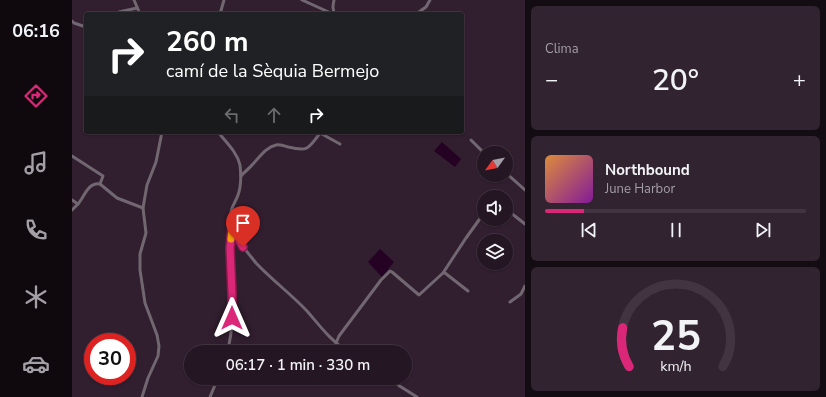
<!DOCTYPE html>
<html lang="es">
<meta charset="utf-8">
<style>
body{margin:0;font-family:"Nunito Sans",sans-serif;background:#312330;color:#f1f3f6;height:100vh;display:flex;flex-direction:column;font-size:15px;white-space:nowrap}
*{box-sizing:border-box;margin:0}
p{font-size:13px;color:#a39fa6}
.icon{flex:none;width:22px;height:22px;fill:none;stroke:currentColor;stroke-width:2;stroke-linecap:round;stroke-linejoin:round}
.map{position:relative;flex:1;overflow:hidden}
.side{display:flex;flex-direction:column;gap:6px;padding:6px;background:#140c13;width:301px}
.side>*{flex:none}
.guide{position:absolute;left:12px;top:12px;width:380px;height:122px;border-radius:4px;box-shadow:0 1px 3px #0004,0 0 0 1px #423541;background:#202124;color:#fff;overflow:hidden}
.needle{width:26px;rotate:237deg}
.tools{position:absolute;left:405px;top:146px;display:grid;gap:8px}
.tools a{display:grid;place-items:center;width:36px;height:36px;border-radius:50%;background:#251623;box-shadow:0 1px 3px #0004,0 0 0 1px #423541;font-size:20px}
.speed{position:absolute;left:12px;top:333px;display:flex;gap:8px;font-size:20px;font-weight:700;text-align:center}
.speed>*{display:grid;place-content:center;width:52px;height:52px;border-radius:50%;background:#251623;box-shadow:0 1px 3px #0004,0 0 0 1px #423541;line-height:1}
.speed .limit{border:6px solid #d22;background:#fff;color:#111}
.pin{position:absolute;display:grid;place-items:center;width:34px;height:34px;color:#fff;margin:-41px -17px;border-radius:50% 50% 50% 0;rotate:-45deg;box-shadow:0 0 4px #0007}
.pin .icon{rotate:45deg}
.me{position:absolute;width:44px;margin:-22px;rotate:0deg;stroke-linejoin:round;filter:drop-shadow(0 0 3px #0008)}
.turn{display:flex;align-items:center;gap:14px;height:84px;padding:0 16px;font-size:18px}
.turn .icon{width:52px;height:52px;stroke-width:2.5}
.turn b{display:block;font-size:28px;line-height:34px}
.lanes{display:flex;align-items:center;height:38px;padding:0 16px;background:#0003;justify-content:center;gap:20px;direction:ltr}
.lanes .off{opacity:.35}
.big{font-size:30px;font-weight:600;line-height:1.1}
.side .tile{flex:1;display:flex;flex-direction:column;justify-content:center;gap:6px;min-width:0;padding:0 14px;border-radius:6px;background:#312330}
.side .dial{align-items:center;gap:0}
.dial svg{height:104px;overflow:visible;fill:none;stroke:#423541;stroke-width:7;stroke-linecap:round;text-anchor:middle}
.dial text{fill:#f1f3f6;stroke:none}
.song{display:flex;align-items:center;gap:12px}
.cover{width:48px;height:48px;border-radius:6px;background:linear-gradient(135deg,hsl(30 70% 55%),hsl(290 70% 35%))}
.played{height:4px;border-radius:2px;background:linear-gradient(90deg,#db2777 15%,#423541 15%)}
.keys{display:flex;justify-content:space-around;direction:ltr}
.heat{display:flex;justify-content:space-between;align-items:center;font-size:22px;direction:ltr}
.trip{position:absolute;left:112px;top:345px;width:228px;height:40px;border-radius:20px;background:#251623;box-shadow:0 1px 3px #0004,0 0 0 1px #423541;font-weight:600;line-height:40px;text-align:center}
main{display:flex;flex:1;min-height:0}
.tab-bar{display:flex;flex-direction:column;width:72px;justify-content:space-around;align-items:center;background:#0f090e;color:#a39fa6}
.tab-bar .icon{width:28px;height:28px}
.tab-bar .current{color:#db2777}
.tab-bar b{font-size:18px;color:#f1f3f6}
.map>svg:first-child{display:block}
.water{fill:#250224}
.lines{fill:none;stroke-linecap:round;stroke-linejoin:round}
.minor{stroke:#716770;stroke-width:3}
.route-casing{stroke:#8e194d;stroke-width:10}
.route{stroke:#db2777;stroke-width:7}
.slow{stroke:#f59e0b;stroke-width:7}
</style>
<main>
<nav class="tab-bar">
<b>06:16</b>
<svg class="icon current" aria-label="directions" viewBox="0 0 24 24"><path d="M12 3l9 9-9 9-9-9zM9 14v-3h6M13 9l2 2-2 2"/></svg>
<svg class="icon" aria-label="music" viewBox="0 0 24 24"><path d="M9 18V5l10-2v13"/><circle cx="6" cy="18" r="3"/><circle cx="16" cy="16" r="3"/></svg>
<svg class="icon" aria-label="phone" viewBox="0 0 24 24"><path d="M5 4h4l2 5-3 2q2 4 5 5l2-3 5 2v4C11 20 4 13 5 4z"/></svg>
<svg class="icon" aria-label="climate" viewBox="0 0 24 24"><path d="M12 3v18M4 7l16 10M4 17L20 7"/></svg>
<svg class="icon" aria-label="car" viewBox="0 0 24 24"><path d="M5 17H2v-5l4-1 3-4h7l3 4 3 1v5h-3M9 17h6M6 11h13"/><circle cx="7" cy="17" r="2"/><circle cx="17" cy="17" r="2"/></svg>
</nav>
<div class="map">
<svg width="453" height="397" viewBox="0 0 453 397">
<rect width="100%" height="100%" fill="#311e2f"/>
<g class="water">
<path d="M370,142L389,159L383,167L362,151Z"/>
<path d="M308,249L322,262L310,277L296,262Z"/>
</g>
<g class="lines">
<g class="minor">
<path d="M62,0L68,14"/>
<path d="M230,0L261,14"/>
<path d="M262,0C261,5 260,9 263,14"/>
<path d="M46,14L47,12L65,8"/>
<path d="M148,14L152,0"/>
<path d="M344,14L354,7L358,0"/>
<path d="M0,21L2,23L14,27"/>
<path d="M146,132C154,142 165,152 168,165C169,174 169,187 166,195C164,201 160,206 159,212C158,217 159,222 160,227C160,237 158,247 158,258C159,288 164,323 155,352"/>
<path d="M248,133L268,144"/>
<path d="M399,140L412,153"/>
<path d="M0,156L31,176L28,184"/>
<path d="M434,173L453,190"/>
<path d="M169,176C172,172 177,169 180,165C187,158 194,147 204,145C208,144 213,146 216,147C238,152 236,148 249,132"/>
<path d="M0,200L6,204C12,197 17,181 28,184L45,198L71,208"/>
<path d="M434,209L453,224"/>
<path d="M0,210L6,204"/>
<path d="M160,227C165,234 167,242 172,248C176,253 180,258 184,263C200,280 219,294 235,311C248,326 259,341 276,352"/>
<path d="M371,273L394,238L412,213"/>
<path d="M438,302L449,294L453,286"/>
<path d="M264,343L267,336L309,280L318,271L320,272L347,295L371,273H373L396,291"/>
<path d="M315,378L345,397"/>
<path d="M70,397L76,378L86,356L87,346L85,335L73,303L68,270V254L74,233L71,208L75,185L84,162L90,132"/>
<path d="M138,397L146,378"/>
</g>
</g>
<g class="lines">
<g class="route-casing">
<path id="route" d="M160,318V293L158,248L160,227L164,234L171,247"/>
</g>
<use href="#route" class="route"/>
<path class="slow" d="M159,239L160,227L166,236"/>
</g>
</svg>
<div class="tools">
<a><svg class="needle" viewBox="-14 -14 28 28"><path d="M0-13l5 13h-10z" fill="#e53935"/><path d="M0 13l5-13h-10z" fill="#a39fa6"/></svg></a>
<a><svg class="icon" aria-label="sound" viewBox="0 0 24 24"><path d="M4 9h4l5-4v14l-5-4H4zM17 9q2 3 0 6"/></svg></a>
<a><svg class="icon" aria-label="layers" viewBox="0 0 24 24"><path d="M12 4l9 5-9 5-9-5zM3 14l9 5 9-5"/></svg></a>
</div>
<div class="speed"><div class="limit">30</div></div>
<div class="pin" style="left:171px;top:247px;background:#d93025"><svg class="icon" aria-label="arrive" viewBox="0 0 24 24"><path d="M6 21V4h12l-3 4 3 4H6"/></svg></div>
<svg class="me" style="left:160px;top:318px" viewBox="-20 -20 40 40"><path d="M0-17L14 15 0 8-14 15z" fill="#db2777" stroke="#fff" stroke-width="4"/></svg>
<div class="trip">06:17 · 1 min · 330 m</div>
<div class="guide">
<div class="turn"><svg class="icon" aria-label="right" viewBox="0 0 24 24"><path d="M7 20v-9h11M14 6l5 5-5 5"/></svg><div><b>260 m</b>camí de la Sèquia Bermejo</div></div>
<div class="lanes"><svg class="icon off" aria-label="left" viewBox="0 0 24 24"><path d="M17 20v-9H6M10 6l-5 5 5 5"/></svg><svg class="icon off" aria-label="ahead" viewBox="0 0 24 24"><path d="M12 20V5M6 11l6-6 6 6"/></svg><svg class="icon" aria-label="right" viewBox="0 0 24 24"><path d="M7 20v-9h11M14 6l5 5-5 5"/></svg></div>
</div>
</div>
<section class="side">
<div class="tile"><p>Clima</p>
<div class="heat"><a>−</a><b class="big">20°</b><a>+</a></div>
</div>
<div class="tile">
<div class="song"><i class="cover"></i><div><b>Northbound</b><p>June Harbor</p></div></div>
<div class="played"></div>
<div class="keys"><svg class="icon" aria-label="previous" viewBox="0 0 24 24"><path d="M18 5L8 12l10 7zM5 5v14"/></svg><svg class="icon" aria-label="pause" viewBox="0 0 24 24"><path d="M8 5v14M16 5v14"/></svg><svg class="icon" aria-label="next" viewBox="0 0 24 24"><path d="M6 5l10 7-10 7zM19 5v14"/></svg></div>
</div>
<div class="tile dial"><svg viewBox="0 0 100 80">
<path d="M14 69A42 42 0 1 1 86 69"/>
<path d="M14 69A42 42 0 0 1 9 39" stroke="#db2777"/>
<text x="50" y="56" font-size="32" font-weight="700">25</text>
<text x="50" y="72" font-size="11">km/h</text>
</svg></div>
</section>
</main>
